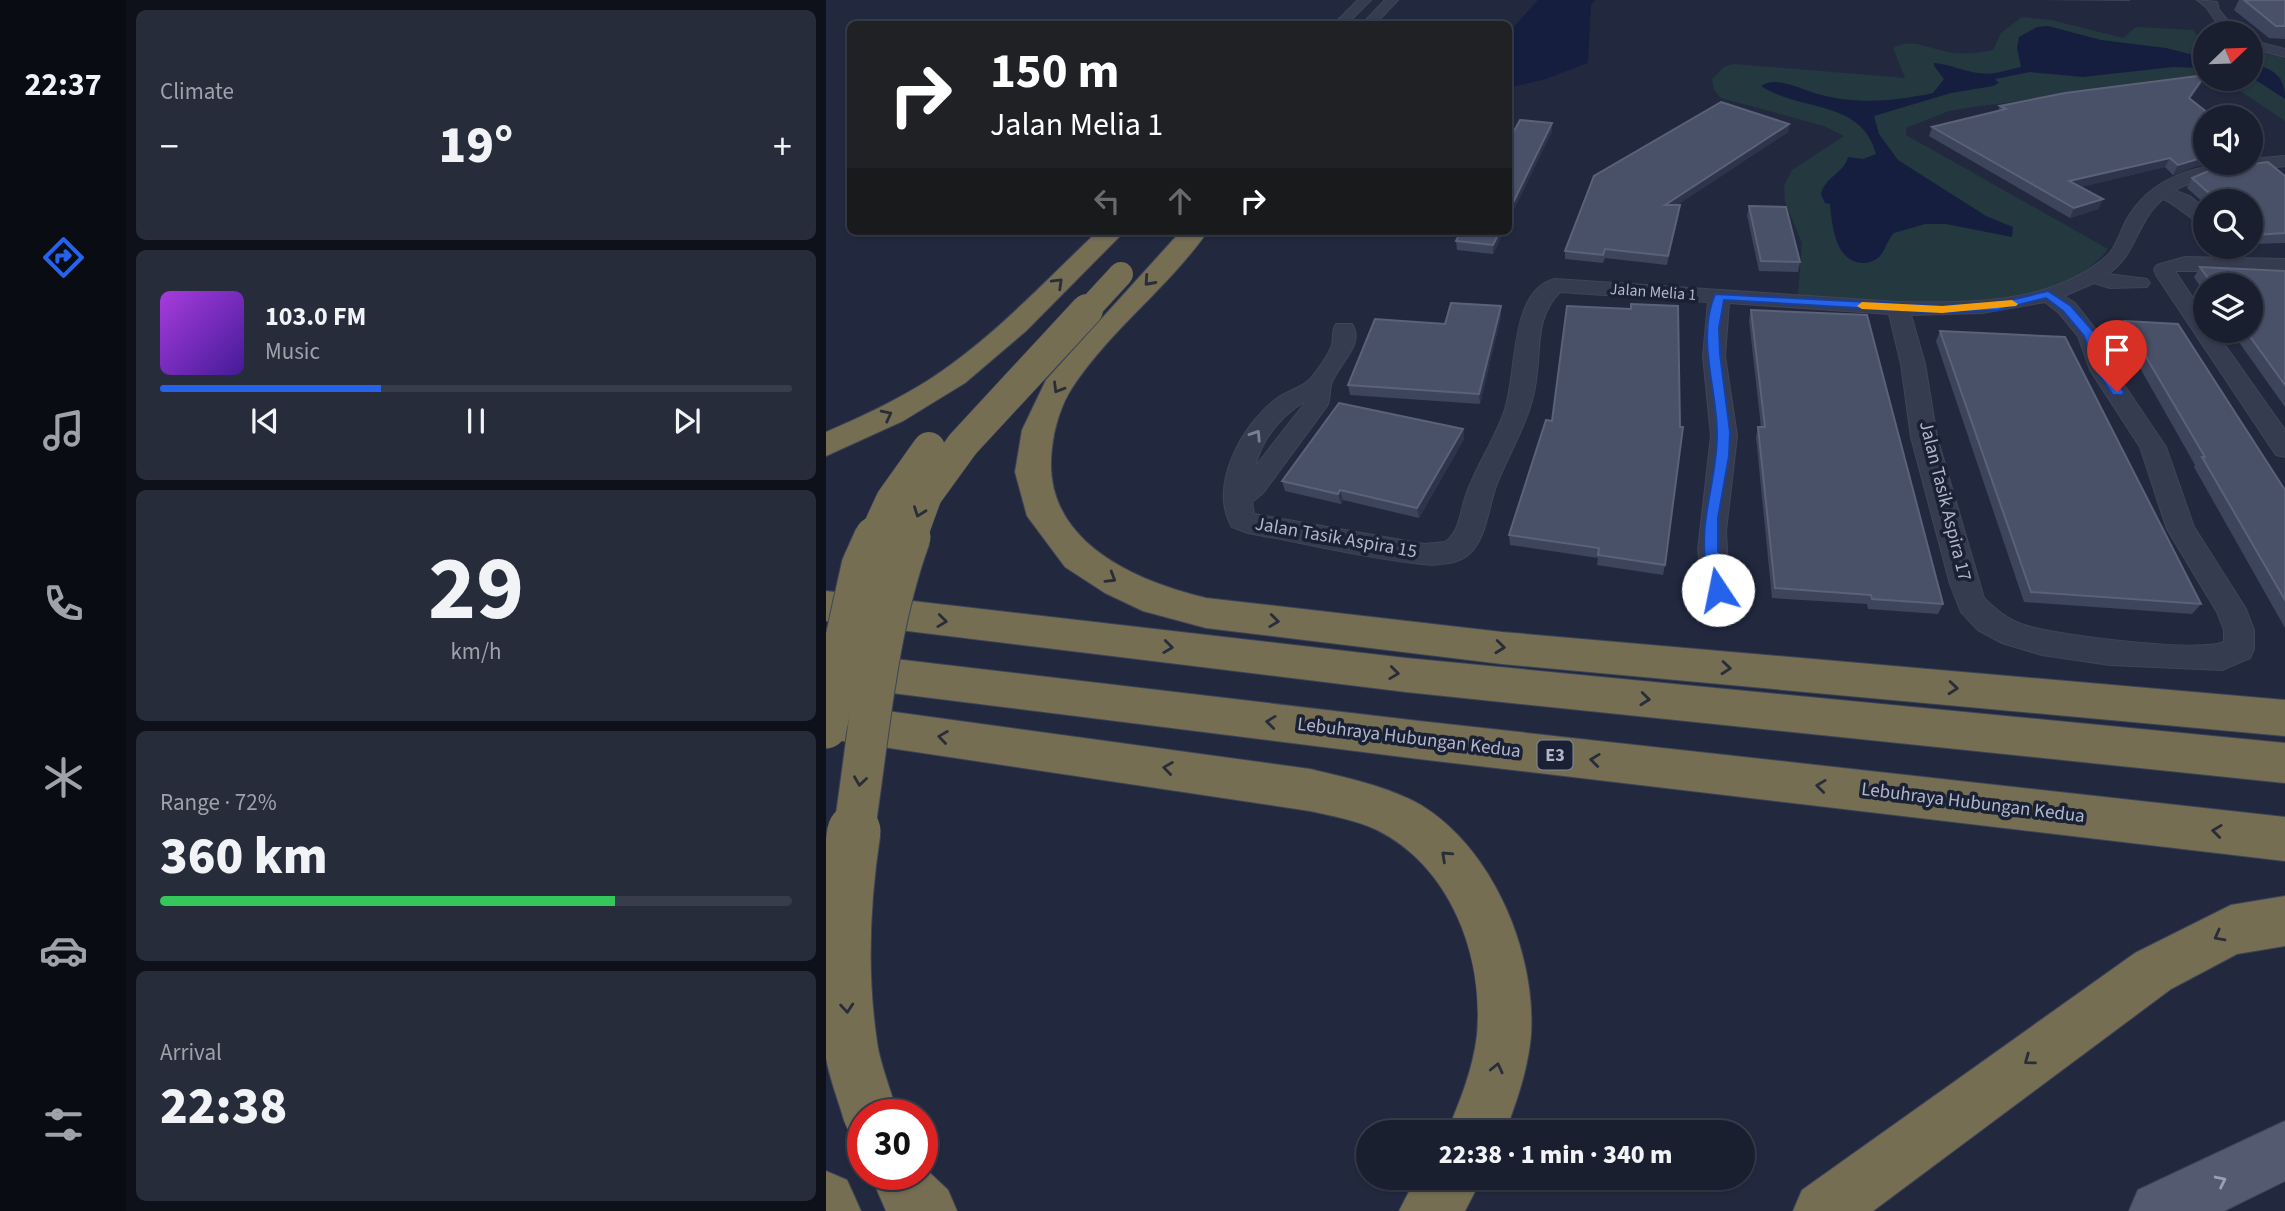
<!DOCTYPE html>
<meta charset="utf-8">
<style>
body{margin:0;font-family:"Source Sans 3",sans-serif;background:#272c3b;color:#f1f3f6;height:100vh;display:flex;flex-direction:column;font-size:26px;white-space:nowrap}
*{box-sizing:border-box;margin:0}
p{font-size:23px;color:#9fa2aa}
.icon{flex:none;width:38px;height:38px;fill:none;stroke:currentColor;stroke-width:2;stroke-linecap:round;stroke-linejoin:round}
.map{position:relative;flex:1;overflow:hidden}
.drawer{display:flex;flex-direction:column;gap:10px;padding:10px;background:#0e111a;width:700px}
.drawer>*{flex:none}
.hud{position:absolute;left:21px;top:21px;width:665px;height:214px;border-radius:10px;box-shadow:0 2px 5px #0004,0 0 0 2px #383d4b;background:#202124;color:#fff;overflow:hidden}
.needle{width:46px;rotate:67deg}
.controls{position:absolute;left:1367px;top:21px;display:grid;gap:14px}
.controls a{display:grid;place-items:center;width:70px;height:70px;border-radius:50%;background:#1a1f2f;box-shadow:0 2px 5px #0004,0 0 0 2px #383d4b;font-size:35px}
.speed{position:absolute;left:21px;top:1099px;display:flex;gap:14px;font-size:35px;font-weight:700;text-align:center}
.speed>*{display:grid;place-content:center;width:91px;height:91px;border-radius:50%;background:#1a1f2f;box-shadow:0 2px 5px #0004,0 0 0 2px #383d4b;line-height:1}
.speed .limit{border:10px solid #d22;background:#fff;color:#111}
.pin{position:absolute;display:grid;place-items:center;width:60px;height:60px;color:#fff;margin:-72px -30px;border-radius:50% 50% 50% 0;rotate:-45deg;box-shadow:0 0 7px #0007}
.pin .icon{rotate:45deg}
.me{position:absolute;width:77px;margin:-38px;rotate:349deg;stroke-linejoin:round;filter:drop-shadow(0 0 5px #0008)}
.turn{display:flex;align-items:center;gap:24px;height:147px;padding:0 28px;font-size:32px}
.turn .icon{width:91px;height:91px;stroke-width:2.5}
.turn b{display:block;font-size:49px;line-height:60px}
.lanes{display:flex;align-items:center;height:66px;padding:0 28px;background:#0003;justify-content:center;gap:35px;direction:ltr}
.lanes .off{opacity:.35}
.big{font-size:52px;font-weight:800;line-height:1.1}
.drawer .widget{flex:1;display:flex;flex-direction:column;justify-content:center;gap:10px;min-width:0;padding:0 24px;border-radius:10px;background:#272c3b}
.drawer .dial{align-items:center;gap:0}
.dial b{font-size:91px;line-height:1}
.song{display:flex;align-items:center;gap:21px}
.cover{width:84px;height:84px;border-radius:10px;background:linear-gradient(135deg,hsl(280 70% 55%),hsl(260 70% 35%))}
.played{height:7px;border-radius:4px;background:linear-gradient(90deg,#2563eb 35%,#383d4b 35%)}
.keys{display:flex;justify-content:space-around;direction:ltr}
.heat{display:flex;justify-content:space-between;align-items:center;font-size:38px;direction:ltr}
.charge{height:10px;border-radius:5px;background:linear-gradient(90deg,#34c759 72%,#383d4b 0)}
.trip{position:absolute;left:530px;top:1120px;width:399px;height:70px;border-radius:35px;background:#1a1f2f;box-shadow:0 2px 5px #0004,0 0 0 2px #383d4b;font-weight:800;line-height:70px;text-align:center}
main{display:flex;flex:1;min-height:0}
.tab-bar{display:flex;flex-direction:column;width:126px;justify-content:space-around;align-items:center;background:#0a0c13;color:#9fa2aa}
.tab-bar .icon{width:49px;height:49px}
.tab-bar .on{color:#2563eb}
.tab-bar b{font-size:32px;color:#f1f3f6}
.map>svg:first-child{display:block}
.green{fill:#243840}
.water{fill:#151e3e}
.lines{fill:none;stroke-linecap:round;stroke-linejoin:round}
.minor-casing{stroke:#3f4558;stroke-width:2}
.major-casing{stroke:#3f4558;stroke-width:2}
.highway-casing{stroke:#3e4457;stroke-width:2}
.minor{fill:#363c4f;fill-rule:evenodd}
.major{fill:#545a6f;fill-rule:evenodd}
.highway{fill:#756e53;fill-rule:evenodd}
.highway-bridge-far3-casing{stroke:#3e4457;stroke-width:25;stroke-linecap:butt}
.highway-bridge-far2-casing{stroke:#3e4457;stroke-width:33;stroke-linecap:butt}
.highway-bridge-far1-casing{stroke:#3e4457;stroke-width:43;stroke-linecap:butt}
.highway-bridge-casing{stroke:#3e4457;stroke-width:55;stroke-linecap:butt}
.highway-bridge-far3{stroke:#756e53;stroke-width:24}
.highway-bridge-far2{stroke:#756e53;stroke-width:32}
.highway-bridge-far1{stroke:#756e53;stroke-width:41}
.highway-bridge{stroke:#756e53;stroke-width:53}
.wall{fill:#3d455d}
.shaded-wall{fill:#2d344c}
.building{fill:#495169;stroke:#5a6178;stroke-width:2}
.oneway{stroke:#282d39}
.oneway2{stroke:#7a8093}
.oneway3{stroke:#9aa0b3}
.route{fill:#2563eb;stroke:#184099;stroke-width:2}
.slow{fill:#f59e0b}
.labels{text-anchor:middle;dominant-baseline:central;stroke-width:7;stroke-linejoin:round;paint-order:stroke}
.far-street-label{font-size:16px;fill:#b2b7ca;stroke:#1b2134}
.shield{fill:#1b2134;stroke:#858a9d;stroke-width:2}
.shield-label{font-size:18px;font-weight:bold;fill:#b2b7ca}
.street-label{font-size:19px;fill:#b2b7ca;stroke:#1b2134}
</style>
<main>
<nav class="tab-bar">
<b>22:37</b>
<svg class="icon on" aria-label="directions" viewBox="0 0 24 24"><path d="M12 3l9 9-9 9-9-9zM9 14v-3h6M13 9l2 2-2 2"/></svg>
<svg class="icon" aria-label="music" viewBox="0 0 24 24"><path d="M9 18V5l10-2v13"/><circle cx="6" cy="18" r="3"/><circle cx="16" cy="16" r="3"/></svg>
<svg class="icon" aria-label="phone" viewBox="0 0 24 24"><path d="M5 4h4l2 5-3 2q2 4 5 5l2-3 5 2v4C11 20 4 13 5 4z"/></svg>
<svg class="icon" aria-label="climate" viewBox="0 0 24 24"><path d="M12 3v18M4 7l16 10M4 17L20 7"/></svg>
<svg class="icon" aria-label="car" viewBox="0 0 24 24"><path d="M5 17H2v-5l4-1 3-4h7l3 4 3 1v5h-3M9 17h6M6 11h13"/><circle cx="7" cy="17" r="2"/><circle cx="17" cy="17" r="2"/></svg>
<svg class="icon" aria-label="filters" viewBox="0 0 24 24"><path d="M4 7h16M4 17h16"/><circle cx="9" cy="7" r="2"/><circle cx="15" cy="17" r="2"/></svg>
</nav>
<section class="drawer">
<div class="widget"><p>Climate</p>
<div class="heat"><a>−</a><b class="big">19°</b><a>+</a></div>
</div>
<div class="widget">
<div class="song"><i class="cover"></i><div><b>103.0 FM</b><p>Music</p></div></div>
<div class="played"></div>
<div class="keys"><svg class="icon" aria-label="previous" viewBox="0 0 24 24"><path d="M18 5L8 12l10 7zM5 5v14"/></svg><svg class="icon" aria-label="pause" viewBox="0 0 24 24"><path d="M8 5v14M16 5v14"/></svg><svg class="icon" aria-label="next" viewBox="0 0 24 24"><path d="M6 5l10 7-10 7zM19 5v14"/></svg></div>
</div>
<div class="widget dial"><b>29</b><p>km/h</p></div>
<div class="widget"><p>Range · 72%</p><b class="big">360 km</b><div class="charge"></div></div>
<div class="widget"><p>Arrival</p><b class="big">22:38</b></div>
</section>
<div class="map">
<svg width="1459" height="1211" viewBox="0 0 1459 1211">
<rect width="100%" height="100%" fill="#22293f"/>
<path class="green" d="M1196,17L1225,20L1297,38L1310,27L1367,30L1379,45V79H1424L1425,51L1455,57L1459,59V121L1401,82L1376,78L1146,107L1123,111L1080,128V135L1282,249C1226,324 1054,301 972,295L976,243L959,202L958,186L966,170L1018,136L998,126L895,98L888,90L886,79L898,67L908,64L1079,78L1067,48C1086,36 1108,51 1128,53C1140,54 1155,53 1167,50L1175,33Z"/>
<g class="water">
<path d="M712,0H769L765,5L762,63L720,79L683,88V32Z"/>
<path d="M1222,26L1275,40L1340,48L1379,58V68L1347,67L1257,77L1204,72L1169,79L1173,83L1167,86L1125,93L1048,116L1053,134L1072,160L1160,216L1187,227L1186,237L1120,224H1099L1068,233C1061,240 1060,250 1053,257C1048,261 1043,263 1037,263C1009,262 1006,225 1004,204L999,203L995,194C999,177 1018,173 1022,157L1037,159L1050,154C1036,99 973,112 935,86C950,75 976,90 992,94C1031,105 1069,101 1107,93L1118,79L1108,66V63C1124,64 1136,71 1152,73C1167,76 1180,70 1195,67L1191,48L1193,37L1211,27Z"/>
<path d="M1425,63C1448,69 1459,76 1459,99L1425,77Z"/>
</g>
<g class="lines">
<g class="minor-casing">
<g id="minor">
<path d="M532,0H545L521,24H508Z"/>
<path d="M559,0H572L549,24H536Z"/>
<path d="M1371,0L1391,2L1393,10L1412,33H1398L1380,7Z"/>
<path d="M1424,40L1459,49V57L1424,48Z"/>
<path d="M1459,156V166L1381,176L1348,190L1365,197L1379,209V225C1365,221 1352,205 1337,199C1310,221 1312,253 1282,274L1321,279L1324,283L1321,287L1284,288L1268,283L1238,296L1249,303L1274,335L1288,370L1340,447L1368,527L1420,609L1428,630V649L1424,658L1396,670L1284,665L1216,655L1176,643L1152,630L1135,612L1124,584L1085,437L1075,364L1063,314L903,303L899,356L911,436L900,531L902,570L907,591L902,599L892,602L882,599L877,591L872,550L885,436L877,356L882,302L734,292C707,319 716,352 709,387C703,421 685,450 672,481C662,504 662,538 642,555C631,564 610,566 596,564C538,558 479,543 422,533L406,527C382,486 416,425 450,399C460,391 479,387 486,377C492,369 503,355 506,345C508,337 505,331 510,324H526C540,345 510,366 505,385C503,392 505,398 501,406L437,493L426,502L428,514L598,544L619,542C634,532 634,511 640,495C650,466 668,441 678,412C692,376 682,290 729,279L1072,302C1141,303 1225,305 1281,256C1291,247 1294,231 1301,219C1327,174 1376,163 1424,163V159ZM1219,302L1233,313L1252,336L1264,370L1314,447L1341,529L1391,612L1398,630V642C1373,653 1227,635 1198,625C1181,619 1170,610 1158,598L1111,437L1099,364L1085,315L1156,313ZM479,401L478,404L429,467C436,438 454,417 479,401Z"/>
<path d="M1359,257L1459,259V271H1349L1379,316V331H1389L1459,430V457L1450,455L1330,275L1328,269L1331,265Z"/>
</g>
</g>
<g class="major-casing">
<path id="major" d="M1459,1121V1181L1398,1211H1303L1312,1190Z"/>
</g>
<g class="highway-casing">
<g id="highway">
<path d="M272,231H299L200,331L139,383L77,421L0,456V432C35,417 69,401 101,381C165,340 217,283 272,231Z"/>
<path d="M355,231H382C342,288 284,330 246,388C235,405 228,428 226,448C214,539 305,580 380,598L676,632L1459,700V736L676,664L380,628L317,611L279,593L239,567L201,516L189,472L196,430L220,380Z"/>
<path d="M0,591L580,658L1459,743V783L580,692L0,621Z"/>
<path d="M18,653L593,721L1459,817V861L593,759L18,687L4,682L0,665L4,658Z"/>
<path d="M10,704L484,769C521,778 561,786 595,805C667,849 710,952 705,1035C702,1069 691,1101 679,1132H621C634,1101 647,1069 651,1035C658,956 625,867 551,830C530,820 506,816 484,811L10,740L0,737V707Z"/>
<path d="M1459,896V946L1411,954L1345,989L1047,1211H967L976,1190L1309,953L1405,905Z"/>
<path d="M96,1158L105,1174L122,1190L131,1211H60L44,1174H96Z"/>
<path d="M0,1171L21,1180L35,1211H0Z"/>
<path d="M590,1178H656L639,1211H573Z"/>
</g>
</g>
<use href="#minor" class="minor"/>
<use href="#major" class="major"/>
<use href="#highway" class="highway"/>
<g class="highway-bridge-far3-casing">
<path id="highway-bridge-far3" d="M260,312L295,274"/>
</g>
<g class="highway-bridge-far2-casing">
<g id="highway-bridge-far2">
<path d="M48,539L66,500L103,448"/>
<path d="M84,539L100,495L137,444L261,310"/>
</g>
</g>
<g class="highway-bridge-far1-casing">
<g id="highway-bridge-far1">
<path d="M0,728L36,566L49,537"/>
<path d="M28,832C43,735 50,630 84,537"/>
</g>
</g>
<g class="highway-bridge-casing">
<path id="highway-bridge" d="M28,831C17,902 14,975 25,1047C28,1070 38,1093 44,1115"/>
</g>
<use href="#highway-bridge-far3" class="highway-bridge-far3"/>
<use href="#highway-bridge-far2" class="highway-bridge-far2"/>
<use href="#highway-bridge-far1" class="highway-bridge-far1"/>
<use href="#highway-bridge" class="highway-bridge"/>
</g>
<g class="wall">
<path d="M1212,0H1304V1Z"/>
<path d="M1413,0H1459V39L1443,38L1408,10Z"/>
<path d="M1375,84L1364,99L1379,163H1396L1370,166L1347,175L1339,167L1254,187L1277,199L1272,209L1244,218L1103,136L1106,127L1172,111L1174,106Z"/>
<path d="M963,124L962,132L851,205L853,214L841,265L779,258L777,263L739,259V251Z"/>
<path d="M1459,176V243L1424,244V201H1379V204L1361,188L1366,178Z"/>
<path d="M923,206L974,262L972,272L933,271L921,215Z"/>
<path d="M678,231L667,254L631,250L630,241Z"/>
<path d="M1374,267L1459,271V407L1405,331H1424V285H1379V294L1368,277Z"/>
<path d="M925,310L1117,604L1112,614L1042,609L1041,604L946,598L930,437L932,427H935L923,320Z"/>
<path d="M675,316L654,404L524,395L522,385L619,324Z"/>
<path d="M1299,321L1459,490V628L1368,467L1369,465L1293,331Z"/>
<path d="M1114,331L1375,604L1366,614L1198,602L1110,341Z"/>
<path d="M726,421L839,565L837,575L771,565L772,558L684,545L683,535Z"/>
<path d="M637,429L638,439L593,518L517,500L515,504L459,491L456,481Z"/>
</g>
<g class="shaded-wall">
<path d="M1379,76L1375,84L1358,107L1363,98Z"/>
<path d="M726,123V132L682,222V213Z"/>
<path d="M963,124L962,132L838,214L839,205Z"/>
<path d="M1376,157H1379V163H1396L1370,166L1347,175L1352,165Z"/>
<path d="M1344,158L1339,167L1239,191L1243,181Z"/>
<path d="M1277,199L1272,209L1244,218L1248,208Z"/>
<path d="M854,205L853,214L841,265L842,256Z"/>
<path d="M674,231H678L667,254V245Z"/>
<path d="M675,306V316L654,404L653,394Z"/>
<path d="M637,429L638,439L593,518L591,508Z"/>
<path d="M514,490L517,500L515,504L512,494Z"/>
</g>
<g class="building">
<path d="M1418,0H1459V26H1450Z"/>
<path d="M1379,75L1363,98L1387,117H1379V157L1352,165L1344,158L1243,181L1277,199L1248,208L1106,127L1180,109L1174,106L1239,93Z"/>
<path d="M895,102L963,124L839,205H854L842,256L779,249L777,255L739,251L768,176Z"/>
<path d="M694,120L726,123L682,213V142Z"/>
<path d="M1442,162L1459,176V233L1429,235L1424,230V201H1392L1366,178L1387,169Z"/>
<path d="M923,206L960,207L974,262L935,261Z"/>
<path d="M635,231H674L667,245L630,241Z"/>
<path d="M1374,267L1459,271V385L1420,331H1424V285H1387Z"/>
<path d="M625,303L675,306L653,394L522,385L549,319L619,324Z"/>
<path d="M805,304L852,306L854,427H857L839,565L772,555L773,548L683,535L720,420L726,421L741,306L805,309Z"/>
<path d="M925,310L1041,315L1117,604L1046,599L1045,595L949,588L932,427H939Z"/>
<path d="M1299,321L1352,324L1459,490V600L1376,457H1379Z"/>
<path d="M1114,331L1239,337L1375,604L1205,592Z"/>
<path d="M513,403L637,429L591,508L514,490L512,494L456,481Z"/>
</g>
<defs><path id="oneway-chevron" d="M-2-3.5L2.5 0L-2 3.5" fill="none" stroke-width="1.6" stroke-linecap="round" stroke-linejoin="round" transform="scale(1.75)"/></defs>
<g class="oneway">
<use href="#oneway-chevron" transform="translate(323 281) rotate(132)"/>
<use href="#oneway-chevron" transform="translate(232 283) rotate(-44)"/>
<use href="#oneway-chevron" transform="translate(232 388) rotate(121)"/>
<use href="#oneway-chevron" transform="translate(61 415) rotate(-27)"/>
<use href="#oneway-chevron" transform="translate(93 512) rotate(110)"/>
<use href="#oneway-chevron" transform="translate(285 578) rotate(31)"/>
<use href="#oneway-chevron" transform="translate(116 621) rotate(7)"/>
<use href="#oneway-chevron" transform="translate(448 621) rotate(7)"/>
<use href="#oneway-chevron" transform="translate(342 647) rotate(7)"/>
<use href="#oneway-chevron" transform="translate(674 647) rotate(6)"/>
<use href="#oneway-chevron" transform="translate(900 668) rotate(5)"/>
<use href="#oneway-chevron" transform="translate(568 673) rotate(7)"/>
<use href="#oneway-chevron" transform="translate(1127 688) rotate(5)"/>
<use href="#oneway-chevron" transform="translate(819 699) rotate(6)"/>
<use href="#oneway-chevron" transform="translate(445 722) rotate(-173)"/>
<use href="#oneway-chevron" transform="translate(117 737) rotate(-172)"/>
<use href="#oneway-chevron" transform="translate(769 760) rotate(-173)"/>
<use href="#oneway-chevron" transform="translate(342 768) rotate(-172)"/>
<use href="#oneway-chevron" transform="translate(34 781) rotate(98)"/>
<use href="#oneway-chevron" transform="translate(995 786) rotate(-173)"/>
<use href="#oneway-chevron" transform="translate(1391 831) rotate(-173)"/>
<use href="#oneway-chevron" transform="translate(620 856) rotate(-137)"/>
<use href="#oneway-chevron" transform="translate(1393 936) rotate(152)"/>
<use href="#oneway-chevron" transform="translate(21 1008) rotate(85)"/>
<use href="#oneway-chevron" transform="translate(1203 1060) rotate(144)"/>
<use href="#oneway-chevron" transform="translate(671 1068) rotate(-77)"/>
</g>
<use class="oneway2" href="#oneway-chevron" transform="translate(430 435) rotate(-57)"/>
<use class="oneway3" href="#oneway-chevron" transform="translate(1395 1181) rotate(-26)"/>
<path class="route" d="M1222,291L1245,306L1268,332L1282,370L1298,392L1296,395H1287L1270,370L1258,336L1237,311L1220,298L1172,310L1116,313L898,300L893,328L894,354L904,432L903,456L892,518V550L900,590L892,596L886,595C882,587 882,577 880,568C872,520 891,481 891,434C891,388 870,339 889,294L1116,306L1172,303Z"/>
<path class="slow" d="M1186,300L1192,304L1190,306L1116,313L1036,309L1031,306L1036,302L1116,306Z"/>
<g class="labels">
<g class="far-street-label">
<text transform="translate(827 292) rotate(4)">Jalan Melia 1</text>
</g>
<rect class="shield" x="711.5" y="740.5" width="35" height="29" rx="5"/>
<g class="shield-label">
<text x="729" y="755">E3</text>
</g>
<g class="street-label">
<text transform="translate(1119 501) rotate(76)">Jalan Tasik Aspira 17</text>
<text transform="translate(510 538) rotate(10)">Jalan Tasik Aspira 15</text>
<text transform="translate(583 738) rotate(7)">Lebuhraya Hubungan Kedua</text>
<text transform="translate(1147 803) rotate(7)">Lebuhraya Hubungan Kedua</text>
</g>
</g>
</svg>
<div class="controls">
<a><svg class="needle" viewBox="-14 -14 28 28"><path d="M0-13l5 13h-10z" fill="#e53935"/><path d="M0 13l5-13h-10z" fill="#9fa2aa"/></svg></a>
<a><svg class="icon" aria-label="sound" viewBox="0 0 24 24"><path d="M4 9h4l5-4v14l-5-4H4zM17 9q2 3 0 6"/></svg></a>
<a><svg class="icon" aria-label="search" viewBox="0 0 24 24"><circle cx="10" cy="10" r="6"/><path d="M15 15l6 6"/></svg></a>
<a><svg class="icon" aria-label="layers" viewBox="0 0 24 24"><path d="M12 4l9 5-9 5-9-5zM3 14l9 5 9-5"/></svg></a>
</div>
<div class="speed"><div class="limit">30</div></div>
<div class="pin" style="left:1291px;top:392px;background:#d93025"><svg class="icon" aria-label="arrive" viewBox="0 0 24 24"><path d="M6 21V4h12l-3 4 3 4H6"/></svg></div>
<svg class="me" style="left:892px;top:590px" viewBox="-20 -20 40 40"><circle r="19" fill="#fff"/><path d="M0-13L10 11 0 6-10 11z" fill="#2563eb"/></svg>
<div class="trip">22:38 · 1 min · 340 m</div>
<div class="hud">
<div class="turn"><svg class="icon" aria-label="right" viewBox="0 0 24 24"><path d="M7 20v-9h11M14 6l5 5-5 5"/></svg><div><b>150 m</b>Jalan Melia 1</div></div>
<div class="lanes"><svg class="icon off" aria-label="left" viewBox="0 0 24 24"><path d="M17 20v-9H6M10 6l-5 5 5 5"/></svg><svg class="icon off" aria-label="ahead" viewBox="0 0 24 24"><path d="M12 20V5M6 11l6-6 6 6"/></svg><svg class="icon" aria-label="right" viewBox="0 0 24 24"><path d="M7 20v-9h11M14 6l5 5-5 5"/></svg></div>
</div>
</div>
</main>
